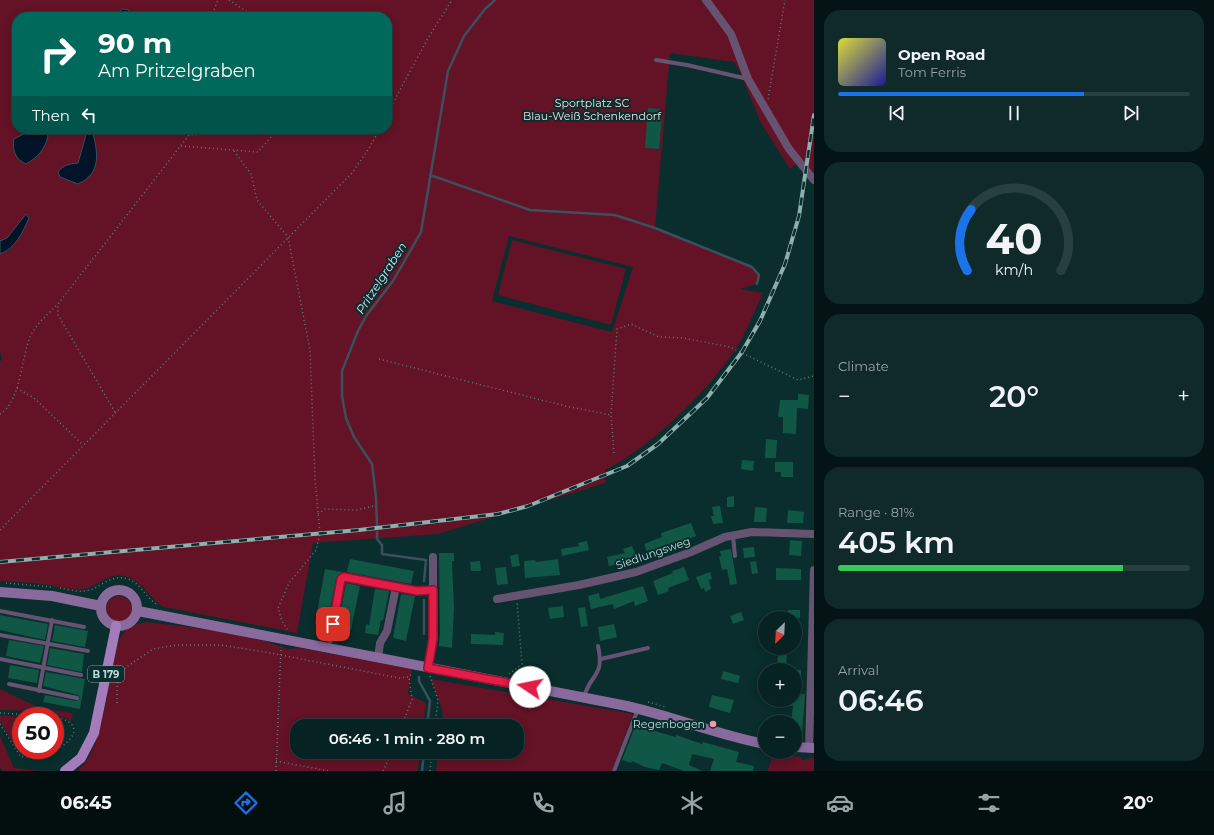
<!DOCTYPE html>
<meta charset="utf-8">
<style>
body{margin:0;font-family:Montserrat,sans-serif;background:#102a2a;color:#f1f3f6;height:100vh;display:flex;flex-direction:column;font-size:15px;white-space:nowrap}
*{box-sizing:border-box;margin:0}
p{font-size:13px;color:#98a4a5}
.icon{flex:none;width:22px;height:22px;fill:none;stroke:currentColor;stroke-width:2;stroke-linecap:round;stroke-linejoin:round}
.map{position:relative;flex:1;overflow:hidden}
.panel{display:flex;flex-direction:column;gap:10px;padding:10px;background:#041313;width:400px}
.panel>*{flex:none}
.guide{position:absolute;left:12px;top:12px;width:380px;height:122px;border-radius:16px;box-shadow:0 2px 10px #0003,0 0 0 1px #283f40;background:#00695c;color:#fff;overflow:hidden}
.needle{width:26px;rotate:204deg}
.fabs{position:absolute;left:758px;top:611px;display:grid;gap:8px}
.fabs a{display:grid;place-items:center;width:44px;height:44px;border-radius:50%;background:#072222;box-shadow:0 2px 10px #0003,0 0 0 1px #283f40;font-size:20px}
.speed{position:absolute;left:12px;top:707px;display:flex;gap:8px;font-size:20px;font-weight:700;text-align:center}
.speed>*{display:grid;place-content:center;width:52px;height:52px;border-radius:50%;background:#072222;box-shadow:0 2px 10px #0003,0 0 0 1px #283f40;line-height:1}
.speed .limit{border:6px solid #d22;background:#fff;color:#111}
.pin{position:absolute;display:grid;place-items:center;width:34px;height:34px;color:#fff;margin:-17px;border-radius:8px;box-shadow:0 2px 6px #0006}
.me{position:absolute;width:44px;margin:-22px;rotate:281deg;stroke-linejoin:round;filter:drop-shadow(0 0 3px #0008)}
.turn{display:flex;align-items:center;gap:14px;height:84px;padding:0 20px;font-size:18px}
.turn .icon{width:52px;height:52px;stroke-width:2.5}
.turn b{display:block;font-size:28px;line-height:34px}
.then{display:flex;align-items:center;height:38px;padding:0 20px;background:#0003;gap:8px;font-size:15px}
.big{font-size:30px;font-weight:600;line-height:1.1}
.panel .tile{flex:1;display:flex;flex-direction:column;justify-content:center;gap:6px;min-width:0;padding:0 14px;border-radius:16px;background:#102a2a}
.panel .dial{align-items:center;gap:0}
.dial svg{height:104px;overflow:visible;fill:none;stroke:#283f40;stroke-width:7;stroke-linecap:round;text-anchor:middle}
.dial text{fill:#f1f3f6;stroke:none}
.song{display:flex;align-items:center;gap:12px}
.cover{width:48px;height:48px;border-radius:6px;background:linear-gradient(135deg,hsl(60 70% 55%),hsl(240 70% 35%))}
.played{height:4px;border-radius:2px;background:linear-gradient(90deg,#1a73e8 70%,#283f40 70%)}
.keys{display:flex;justify-content:space-around;direction:ltr}
.heat{display:flex;justify-content:space-between;align-items:center;font-size:22px;direction:ltr}
.charge{height:6px;border-radius:3px;background:linear-gradient(90deg,#34c759 81%,#283f40 0)}
.trip{position:absolute;left:290px;top:719px;width:234px;height:40px;border-radius:16px;background:#072222;box-shadow:0 2px 10px #0003,0 0 0 1px #283f40;font-weight:600;line-height:40px;text-align:center}
.tabs{display:flex;height:64px;justify-content:space-around;align-items:center;background:#030e0e;color:#98a4a5}
.tabs .icon{width:28px;height:28px}
.tabs .active{color:#1a73e8}
.tabs b{font-size:18px;color:#f1f3f6}
main{display:flex;flex:1;min-height:0}
.map>svg:first-child{display:block}
.green{fill:#641226;fill-rule:evenodd}
.water{fill:#031428;stroke:#3a505d}
.lines{fill:none;stroke-linecap:round;stroke-linejoin:round}
.stream{stroke:#3a505d;stroke-width:2.5}
.building{fill:#115746}
.path{stroke:#5b7e7c;stroke-width:1.5;stroke-dasharray:1 3;stroke-linecap:butt}
.lane{stroke:#665372;stroke-width:4}
.street{stroke:#665372;stroke-width:8}
.secondary{stroke:#896a9c;stroke-width:10}
.primary{stroke:#a47cbc;stroke-width:10}
.rail-casing{stroke:#8eafad;stroke-width:4}
.rail{stroke:#092e2d;stroke-width:2.5;stroke-dasharray:8;stroke-linecap:butt}
.route-casing{stroke:#92132f;stroke-width:10}
.route{stroke:#e11d48;stroke-width:7}
.poi-dot{fill:#f49aa4;stroke:#092e2d;stroke-width:1.5}
.labels{text-anchor:middle;dominant-baseline:central;stroke-width:4;stroke-linejoin:round;paint-order:stroke}
.shield{fill:#092e2d;stroke:#86a7a5;stroke-width:1}
.shield-label{font-size:10px;font-weight:bold;fill:#bbdbd9}
.park-label{font-size:11px;fill:#f7dbdd;stroke:#092e2d}
.street-label{font-size:11px;fill:#bbdbd9;stroke:#092e2d}
.poi-label{font-size:11px;fill:#bbdbd9;stroke:#092e2d;text-anchor:end}
.water-label{font-size:12px;font-style:italic;fill:#d1e0f3;stroke:#092e2d}
</style>
<main>
<div class="map">
<svg width="814" height="771" viewBox="0 0 814 771">
<rect width="100%" height="100%" fill="#092e2d"/>
<g class="green">
<path d="M0,0H814V174L798,155L794,166L790,169L761,123L739,70L734,62L670,53L655,228L752,267L759,275L757,284L740,289L763,293C756,308 749,325 741,340C717,383 650,449 605,470V483L438,534L313,543L297,633L164,607C149,599 144,582 127,577C109,571 100,585 85,589C75,592 53,585 43,584C29,582 14,582 0,581V361L2,360L0,351V254L10,250L29,218L26,215L7,238L0,241ZM122,9L129,10V17H387V129H45L48,136L19,161L13,149L14,139L33,129H17V111L13,107L17,93V17H114ZM86,135L78,184L69,164H78ZM509,236L633,267L612,332L492,301Z"/>
<path d="M512,240L626,269L611,325L498,295Z"/>
<circle cx="119" cy="609" r="13"/>
<path d="M146,622L205,629L265,641L288,649L300,648L412,669L408,694L426,703L423,726H297V752H420L418,771H77C105,751 108,671 120,638C125,629 136,623 146,622Z"/>
<path d="M431,679L633,714L612,771H436L438,752H517V726H441L443,712Z"/>
<path d="M0,689L40,708L73,713L71,721C51,710 22,711 0,710Z"/>
<path d="M0,715L21,717V750H50L31,756L23,755L17,750L0,721Z"/>
<path d="M55,720L63,725C66,734 63,741 55,747Z"/>
<path d="M0,736L14,768L41,771H2L0,766Z"/>
<path d="M774,754L801,757L803,760L814,757V771H767Z"/>
</g>
<g class="water">
<path d="M122,9L129,10V17H114Z"/>
<path d="M33,129H45L48,136C45,150 38,157 26,164C15,159 12,150 14,139Z"/>
<path d="M92,130C98,151 102,174 78,184L60,177L58,172C63,165 69,164 78,163L86,135Z"/>
<path d="M26,214L29,218C23,232 15,249 0,254V241L7,238Z"/>
</g>
<g class="lines">
<g class="stream">
<path d="M430,175L530,210L615,215L655,228L752,267L759,275L757,284"/>
<path d="M377,525L376,497L372,464L354,437L346,418L342,396V371L358,331L366,316L393,281L421,232L448,71L464,36L485,9L495,0"/>
<path d="M377,532V539L382,545V554L426,560L424,581"/>
<path d="M424,634V600"/>
<path d="M419,677V681L430,701L427,726"/>
<path d="M422,771L424,752"/>
</g>
</g>
<g class="building">
<path d="M648,108L660,109V117H662L659,149L645,148Z"/>
<path d="M798,394L809,395L808,409L797,408L796,434L783,433V417H778L780,400H798Z"/>
<path d="M766,439L777,440L776,458H765Z"/>
<path d="M742,460L754,461L753,471L741,469Z"/>
<path d="M775,462H793V477H781V472H775Z"/>
<path d="M734,496V507H727V497Z"/>
<path d="M720,506L723,523L713,524L711,516H714L712,507Z"/>
<path d="M755,507L767,508L766,522H754Z"/>
<path d="M788,510L804,512L803,523H787Z"/>
<path d="M691,523L696,536L648,554L644,544L662,537L661,533Z"/>
<path d="M790,540L802,541L801,556L789,555Z"/>
<path d="M587,541L589,550L562,556L561,549L579,546L578,543Z"/>
<path d="M632,546L636,555L633,556V557L621,563L609,566L607,557L625,553L623,549Z"/>
<path d="M754,547L755,557L744,558L743,548Z"/>
<path d="M731,549L737,584L730,585L727,569L722,570L719,557L721,556L720,551Z"/>
<path d="M439,553H454V561H452L454,608L452,648L439,646L440,633Z"/>
<path d="M518,554L520,566L512,567L510,556Z"/>
<path d="M350,559L414,571L411,584L347,572Z"/>
<path d="M558,559L560,575L525,578L524,561L535,560L536,562Z"/>
<path d="M480,561L481,571H471L470,562Z"/>
<path d="M756,561L758,573L752,574L750,562Z"/>
<path d="M506,567L508,584L497,585L495,568Z"/>
<path d="M684,567L689,580L668,588L669,591L658,595L653,581L673,573L672,571Z"/>
<path d="M776,568L801,569V580H776Z"/>
<path d="M325,569L343,572L336,578L327,626L315,624Z"/>
<path d="M710,572L712,579L709,580L711,589L705,592L704,588L701,589L696,577Z"/>
<path d="M346,583L360,586L351,630L338,627Z"/>
<path d="M643,586L648,601L635,606L634,601L614,609L613,604L591,609L588,596L599,593L600,599Z"/>
<path d="M375,589L389,591L383,621L381,620L378,635L365,633L366,624L369,625Z"/>
<path d="M401,594L415,596L406,641L393,638Z"/>
<path d="M563,606L564,617L550,619L548,608Z"/>
<path d="M585,607L588,626L581,627L578,608Z"/>
<rect x="788" y="610" width="12" height="8"/>
<path d="M741,612L744,620L733,624L730,616Z"/>
<path d="M0,615L48,624L45,640L0,630Z"/>
<path d="M614,624L617,637L600,641L598,627Z"/>
<path d="M55,625L88,631L85,647L52,641Z"/>
<path d="M495,632L504,633L503,645L471,644V634L495,635Z"/>
<path d="M9,640L44,646L40,663L6,656Z"/>
<path d="M50,648L84,654L82,672L47,665Z"/>
<path d="M778,654H787L786,669H777Z"/>
<path d="M10,665L39,670L37,683L8,678Z"/>
<rect x="795" y="670" width="6" height="10"/>
<path d="M723,671L740,676L738,683L721,679Z"/>
<path d="M46,672L85,679L80,709L43,702L45,695L76,701L80,698L78,695L43,686Z"/>
<path d="M795,694H805L802,736L795,735V722H791L793,706L779,704V700H795Z"/>
<path d="M712,695L734,700L730,713L709,707Z"/>
<path d="M636,724L661,733L676,737V735L702,744L703,742L739,752L736,762L754,766L753,771H710L714,759L692,754L689,765L702,771H684L662,763L659,770L645,767L632,761L631,763L622,760Z"/>
</g>
<g class="lines">
<g class="path">
<path d="M229,0L255,17"/>
<path d="M211,17L218,0"/>
<path d="M768,99L785,0"/>
<path d="M387,114L428,38L452,0"/>
<path d="M181,146L258,152L278,129"/>
<path d="M234,151L251,174L257,200L288,237L310,350L315,479L320,534L316,550L289,583L278,608L282,621L289,632"/>
<path d="M379,359L565,406L611,415"/>
<path d="M17,388L34,398L83,445"/>
<path d="M115,412L58,315V304L189,135L208,134L207,129"/>
<path d="M0,414C21,401 21,359 30,337C36,324 48,314 58,304"/>
<path d="M614,453L611,415L617,329L631,324L659,337L683,338L730,347L798,380L814,376"/>
<path d="M318,514L325,509L356,510L374,506"/>
<path d="M0,530L352,173L368,150L380,129"/>
<path d="M6,583L52,587"/>
<path d="M60,588C67,589 76,592 84,591C100,590 109,573 128,579C142,584 146,599 158,605"/>
<path d="M509,674L522,664L517,602"/>
<path d="M430,676L438,700L435,726"/>
<path d="M648,702L665,707"/>
<path d="M117,703V684L125,668L153,649L177,645H221L265,652L399,678L409,677L412,673"/>
<path d="M0,713L48,716"/>
<path d="M0,724L20,756C50,764 102,726 55,717"/>
<path d="M402,726L412,699L409,678"/>
<path d="M276,761L329,771"/>
<path d="M276,771L281,647"/>
<path d="M383,771L392,752"/>
<path d="M430,771L432,752"/>
</g>
<g class="lane">
<path d="M656,60L687,65L748,79"/>
<path d="M733,536L735,556"/>
<path d="M0,611L84,627"/>
<path d="M0,635L88,651"/>
<path d="M0,659L81,675"/>
<path d="M601,659L648,648"/>
<path d="M9,684L77,698"/>
<path d="M39,691L52,620"/>
<path d="M584,697C590,674 605,677 598,646"/>
<path d="M614,771L638,709"/>
</g>
<g class="street">
<path d="M706,0L731,34L748,79L789,149L814,180"/>
<path d="M497,599L579,585L636,572L691,552L725,537L752,532L814,534"/>
<path d="M330,639L341,579L344,577L417,591L433,590"/>
<path d="M378,658L380,643L387,631L396,587"/>
<path d="M428,668L433,639V557"/>
<path d="M809,748L814,570"/>
</g>
<g class="secondary">
<circle cx="119" cy="608" r="18"/>
<path d="M0,592L52,596L101,606"/>
<path d="M138,611L622,705C670,715 716,735 765,744"/>
<path d="M795,747L814,748"/>
</g>
<path class="primary" d="M65,771L81,758L94,733L116,626"/>
<g class="rail-casing">
<path id="rail" d="M0,562L359,530L498,514L528,506L627,466L658,444L707,398L742,352L760,321L785,264L799,216L814,115"/>
</g>
<use href="#rail" class="rail"/>
</g>
<g class="lines">
<g class="route-casing">
<path id="route" d="M333,624L341,579L344,577L417,591L433,590V639L428,668L530,687"/>
</g>
<use href="#route" class="route"/>
</g>
<circle class="poi-dot" cx="713" cy="724" r="4"/>
<g class="labels">
<rect class="shield" x="88" y="666" width="36" height="16" rx="3"/>
<g class="shield-label">
<text x="106" y="674">B 179</text>
</g>
<g class="park-label">
<text x="592" y="103">Sportplatz SC<tspan x="592" dy="13">Blau-Weiß Schenkendorf</tspan></text>
</g>
<g class="street-label">
<text transform="translate(653 553) rotate(-19)">Siedlungsweg</text>
</g>
<g class="poi-label">
<text x="705" y="724">Regenbogen</text>
</g>
<g class="water-label">
<text transform="translate(381 278) rotate(-57)">Pritzelgraben</text>
</g>
</g>
</svg>
<div class="fabs">
<a><svg class="needle" viewBox="-14 -14 28 28"><path d="M0-13l5 13h-10z" fill="#e53935"/><path d="M0 13l5-13h-10z" fill="#98a4a5"/></svg></a>
<a>+</a>
<a>−</a>
</div>
<div class="speed"><div class="limit">50</div></div>
<div class="pin" style="left:333px;top:624px;background:#d93025"><svg class="icon" aria-label="arrive" viewBox="0 0 24 24"><path d="M6 21V4h12l-3 4 3 4H6"/></svg></div>
<svg class="me" style="left:530px;top:687px" viewBox="-20 -20 40 40"><circle r="19" fill="#fff"/><path d="M0-13L10 11 0 6-10 11z" fill="#e11d48"/></svg>
<div class="trip">06:46 · 1 min · 280 m</div>
<div class="guide">
<div class="turn"><svg class="icon" aria-label="right" viewBox="0 0 24 24"><path d="M7 20v-9h11M14 6l5 5-5 5"/></svg><div><b>90 m</b>Am Pritzelgraben</div></div>
<div class="then">Then<svg class="icon" aria-label="left" viewBox="0 0 24 24"><path d="M17 20v-9H6M10 6l-5 5 5 5"/></svg></div>
</div>
</div>
<section class="panel">
<div class="tile">
<div class="song"><i class="cover"></i><div><b>Open Road</b><p>Tom Ferris</p></div></div>
<div class="played"></div>
<div class="keys"><svg class="icon" aria-label="previous" viewBox="0 0 24 24"><path d="M18 5L8 12l10 7zM5 5v14"/></svg><svg class="icon" aria-label="pause" viewBox="0 0 24 24"><path d="M8 5v14M16 5v14"/></svg><svg class="icon" aria-label="next" viewBox="0 0 24 24"><path d="M6 5l10 7-10 7zM19 5v14"/></svg></div>
</div>
<div class="tile dial"><svg viewBox="0 0 100 80">
<path d="M14 69A42 42 0 1 1 86 69"/>
<path d="M14 69A42 42 0 0 1 17 22" stroke="#1a73e8"/>
<text x="50" y="56" font-size="32" font-weight="700">40</text>
<text x="50" y="72" font-size="11">km/h</text>
</svg></div>
<div class="tile"><p>Climate</p>
<div class="heat"><a>−</a><b class="big">20°</b><a>+</a></div>
</div>
<div class="tile"><p>Range · 81%</p><b class="big">405 km</b><div class="charge"></div></div>
<div class="tile"><p>Arrival</p><b class="big">06:46</b></div>
</section>
</main>
<nav class="tabs">
<b>06:45</b>
<svg class="icon active" aria-label="directions" viewBox="0 0 24 24"><path d="M12 3l9 9-9 9-9-9zM9 14v-3h6M13 9l2 2-2 2"/></svg>
<svg class="icon" aria-label="music" viewBox="0 0 24 24"><path d="M9 18V5l10-2v13"/><circle cx="6" cy="18" r="3"/><circle cx="16" cy="16" r="3"/></svg>
<svg class="icon" aria-label="phone" viewBox="0 0 24 24"><path d="M5 4h4l2 5-3 2q2 4 5 5l2-3 5 2v4C11 20 4 13 5 4z"/></svg>
<svg class="icon" aria-label="climate" viewBox="0 0 24 24"><path d="M12 3v18M4 7l16 10M4 17L20 7"/></svg>
<svg class="icon" aria-label="car" viewBox="0 0 24 24"><path d="M5 17H2v-5l4-1 3-4h7l3 4 3 1v5h-3M9 17h6M6 11h13"/><circle cx="7" cy="17" r="2"/><circle cx="17" cy="17" r="2"/></svg>
<svg class="icon" aria-label="filters" viewBox="0 0 24 24"><path d="M4 7h16M4 17h16"/><circle cx="9" cy="7" r="2"/><circle cx="15" cy="17" r="2"/></svg>
<b>20°</b>
</nav>
